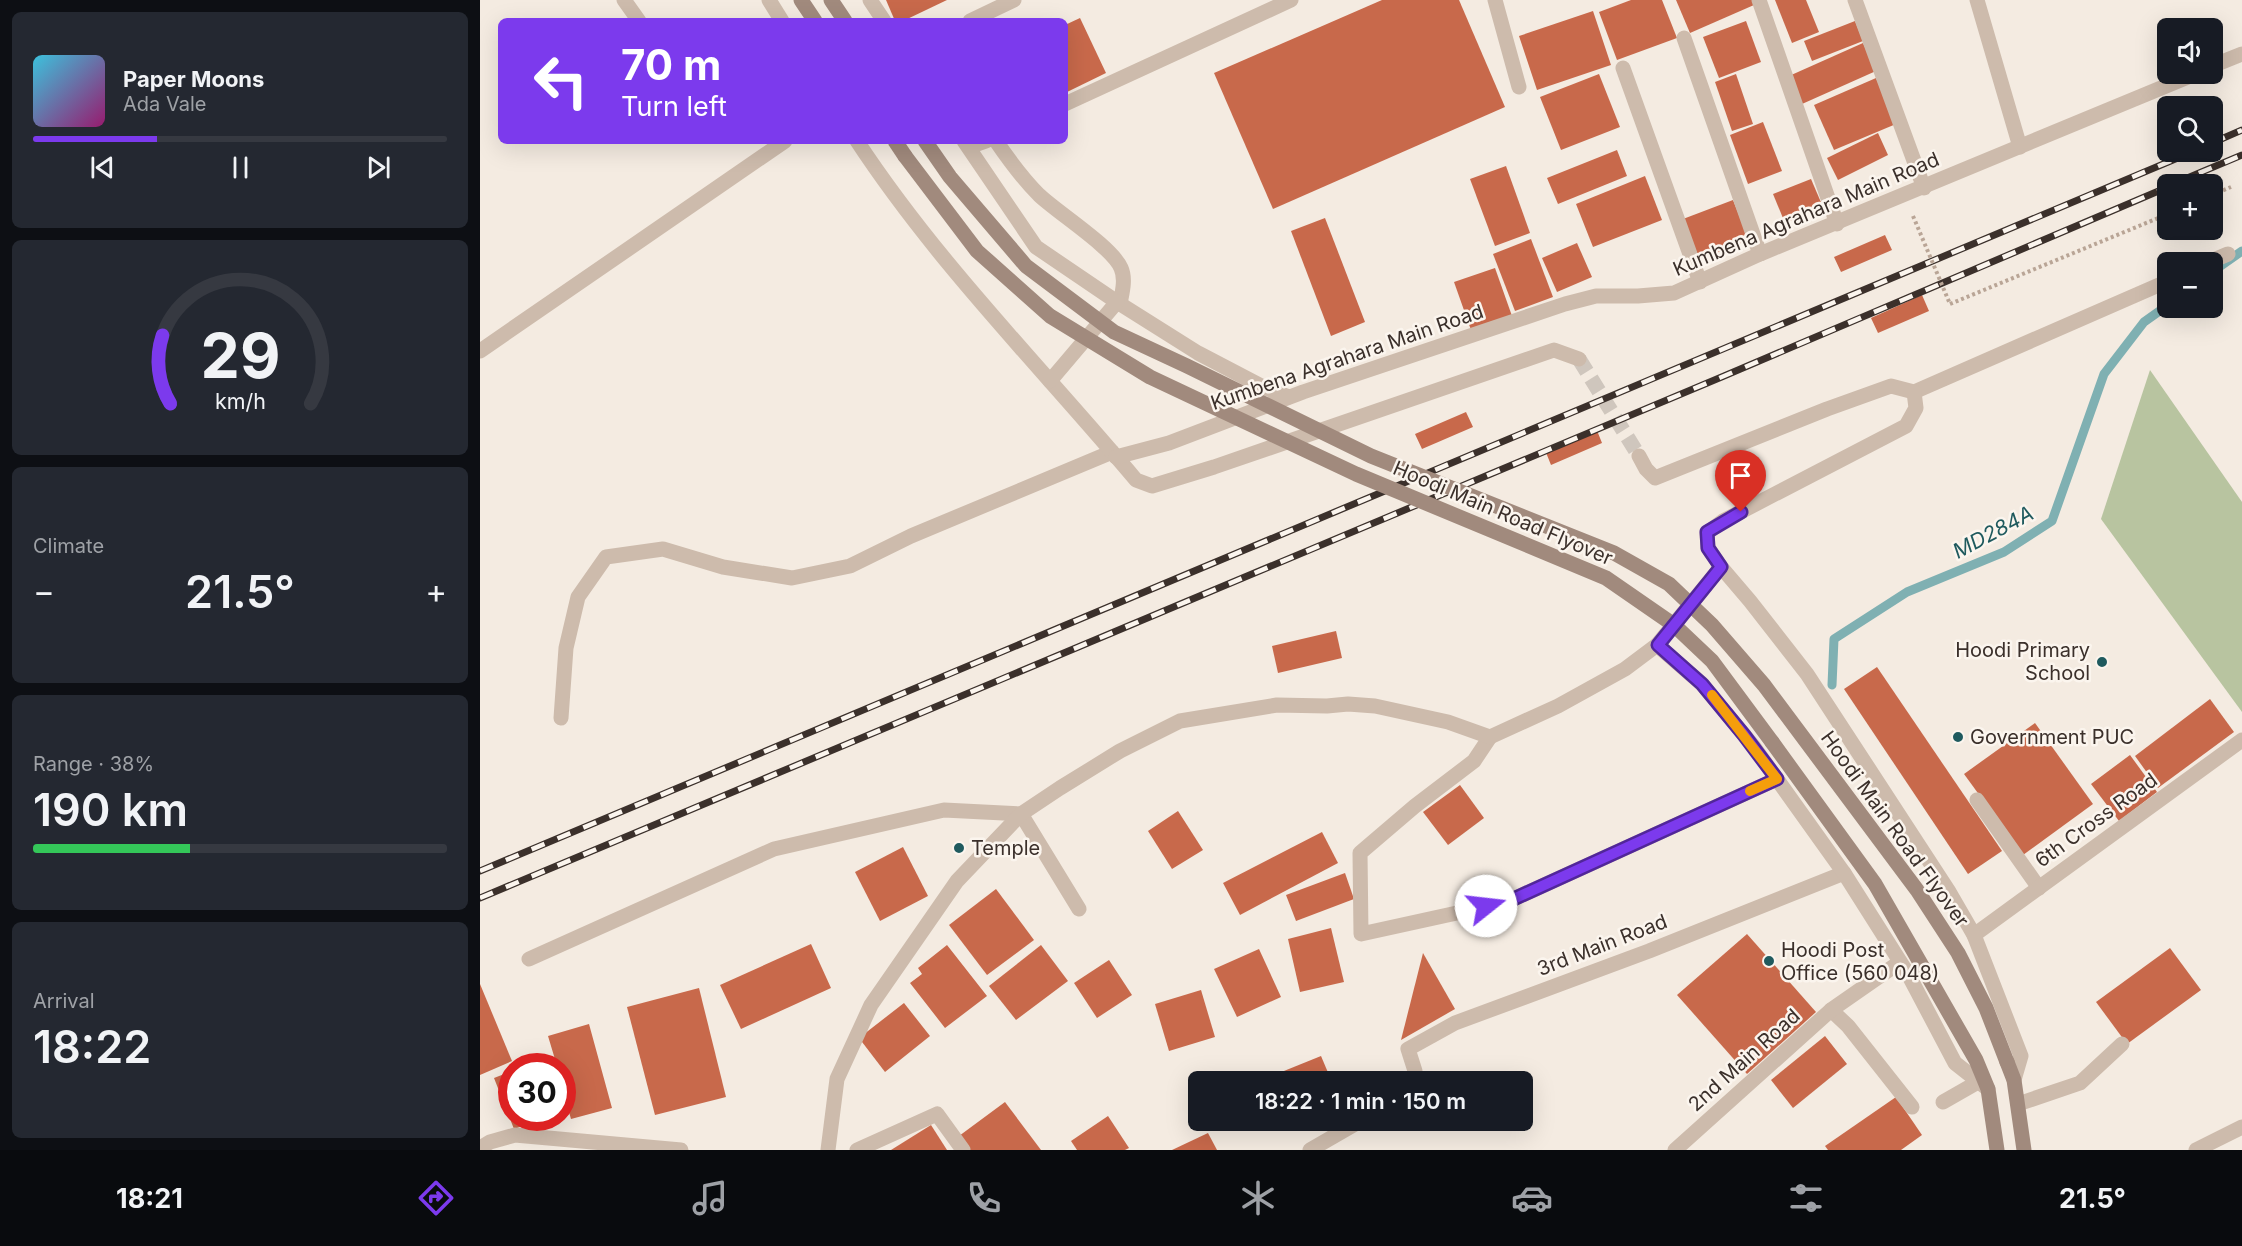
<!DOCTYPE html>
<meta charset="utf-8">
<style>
body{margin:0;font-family:Inter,sans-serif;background:#242831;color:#f1f3f6;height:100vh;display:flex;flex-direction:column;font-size:22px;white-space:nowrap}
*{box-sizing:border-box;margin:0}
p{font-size:20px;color:#9ea1a6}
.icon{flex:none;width:33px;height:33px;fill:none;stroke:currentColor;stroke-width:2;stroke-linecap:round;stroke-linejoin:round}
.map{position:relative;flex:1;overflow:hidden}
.panel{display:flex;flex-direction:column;gap:12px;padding:12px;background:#0d0f14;width:480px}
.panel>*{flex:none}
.guide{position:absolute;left:18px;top:18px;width:570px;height:126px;border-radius:9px;box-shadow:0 6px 24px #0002;background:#7c3aed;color:#fff;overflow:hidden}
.buttons{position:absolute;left:1677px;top:18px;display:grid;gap:12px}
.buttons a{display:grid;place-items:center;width:66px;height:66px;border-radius:9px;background:#171b24;box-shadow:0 6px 24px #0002;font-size:30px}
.speed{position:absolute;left:18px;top:1053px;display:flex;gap:12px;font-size:30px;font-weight:700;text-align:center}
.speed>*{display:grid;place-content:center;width:78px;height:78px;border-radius:50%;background:#171b24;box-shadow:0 6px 24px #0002;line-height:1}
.speed .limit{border:9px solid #d22;background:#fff;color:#111}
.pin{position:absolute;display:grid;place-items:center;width:51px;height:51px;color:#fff;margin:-62px -26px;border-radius:50% 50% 50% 0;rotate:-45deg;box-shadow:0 0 6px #0007}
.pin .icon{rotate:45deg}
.me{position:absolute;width:66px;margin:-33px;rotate:74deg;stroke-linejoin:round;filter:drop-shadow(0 0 4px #0008)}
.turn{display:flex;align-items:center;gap:21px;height:126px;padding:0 24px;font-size:27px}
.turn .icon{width:78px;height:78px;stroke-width:2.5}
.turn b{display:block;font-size:42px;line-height:51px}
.big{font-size:45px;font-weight:600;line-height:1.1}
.panel .tile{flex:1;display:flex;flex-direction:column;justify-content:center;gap:9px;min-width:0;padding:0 21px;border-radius:9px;background:#242831}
.panel .dial{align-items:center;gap:0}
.dial svg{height:156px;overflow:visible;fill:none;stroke:#363941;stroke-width:7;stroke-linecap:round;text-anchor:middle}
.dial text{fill:#f1f3f6;stroke:none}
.song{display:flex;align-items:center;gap:18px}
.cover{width:72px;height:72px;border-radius:9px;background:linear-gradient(135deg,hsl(190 70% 55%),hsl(320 70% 35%))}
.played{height:6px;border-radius:3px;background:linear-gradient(90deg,#7c3aed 30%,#363941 30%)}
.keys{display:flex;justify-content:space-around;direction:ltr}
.heat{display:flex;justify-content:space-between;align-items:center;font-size:33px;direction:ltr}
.charge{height:9px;border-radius:4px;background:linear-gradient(90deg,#34c759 38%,#363941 0)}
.trip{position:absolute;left:708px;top:1071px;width:345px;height:60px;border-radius:9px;background:#171b24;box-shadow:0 6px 24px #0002;font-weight:600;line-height:60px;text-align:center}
.tab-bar{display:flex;height:96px;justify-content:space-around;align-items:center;background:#090b0e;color:#9ea1a6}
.tab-bar .icon{width:42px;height:42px}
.tab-bar .current{color:#7c3aed}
.tab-bar b{font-size:27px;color:#f1f3f6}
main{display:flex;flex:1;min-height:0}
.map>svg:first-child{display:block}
.green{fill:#b8c4a0}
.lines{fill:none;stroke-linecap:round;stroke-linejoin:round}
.stream{stroke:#7fb0b2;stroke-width:9}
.building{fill:#c8694b}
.tertiary-tunnel{stroke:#cfc6bd;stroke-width:15;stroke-dasharray:15 8;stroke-linecap:butt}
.path{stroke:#b9a596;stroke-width:4;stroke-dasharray:3 3;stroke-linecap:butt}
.service{stroke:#cdbbac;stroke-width:15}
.minor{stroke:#cdbbac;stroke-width:15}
.tertiary{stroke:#cdbbac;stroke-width:15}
.secondary{stroke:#a18a7d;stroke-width:15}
.rail-casing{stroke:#3b302b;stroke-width:7}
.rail{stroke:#fbf5ee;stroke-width:4.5;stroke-dasharray:14;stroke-linecap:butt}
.path-bridge{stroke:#b9a596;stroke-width:4;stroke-dasharray:3 3;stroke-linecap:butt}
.secondary-bridge{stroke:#a18a7d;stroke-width:15}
.route-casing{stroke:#51269a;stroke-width:15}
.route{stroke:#7c3aed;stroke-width:10}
.slow{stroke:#f59e0b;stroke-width:10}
.poi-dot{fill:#1f5a5e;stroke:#fbf5ee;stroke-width:2}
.labels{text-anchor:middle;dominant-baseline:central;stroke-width:5;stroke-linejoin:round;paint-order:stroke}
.street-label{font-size:20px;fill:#3b302b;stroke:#fbf5ee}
.poi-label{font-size:20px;fill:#3b302b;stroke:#fbf5ee;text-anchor:start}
.water-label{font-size:21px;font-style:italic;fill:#1f5a5e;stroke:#fbf5ee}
</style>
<main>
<section class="panel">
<div class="tile">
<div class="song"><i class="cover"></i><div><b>Paper Moons</b><p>Ada Vale</p></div></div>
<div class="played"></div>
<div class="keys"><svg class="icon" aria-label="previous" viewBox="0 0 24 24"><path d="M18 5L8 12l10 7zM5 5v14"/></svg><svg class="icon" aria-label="pause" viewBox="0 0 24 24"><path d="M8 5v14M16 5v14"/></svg><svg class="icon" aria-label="next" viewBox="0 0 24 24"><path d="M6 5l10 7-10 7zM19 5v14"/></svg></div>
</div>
<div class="tile dial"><svg viewBox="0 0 100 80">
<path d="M14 69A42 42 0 1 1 86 69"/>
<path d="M14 69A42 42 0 0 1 10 34" stroke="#7c3aed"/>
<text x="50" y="56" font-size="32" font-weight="700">29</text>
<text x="50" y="72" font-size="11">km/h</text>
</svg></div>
<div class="tile"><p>Climate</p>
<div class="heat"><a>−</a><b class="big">21.5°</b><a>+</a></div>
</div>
<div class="tile"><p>Range · 38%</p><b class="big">190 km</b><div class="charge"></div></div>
<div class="tile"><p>Arrival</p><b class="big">18:22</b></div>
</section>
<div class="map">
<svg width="1762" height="1150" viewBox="0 0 1762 1150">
<rect width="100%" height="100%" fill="#f4ebe1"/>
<path class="green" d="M1670,370L1762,502V712L1621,519Z"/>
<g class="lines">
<g class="stream">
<path d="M1732,272L1762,251"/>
<path d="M1352,685L1354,639L1427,592L1524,552L1572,521L1624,374L1664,322L1688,305"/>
</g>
</g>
<g class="building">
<path d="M406,0H467L423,21H415Z"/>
<path d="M902,0H979L1025,107L793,209L734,73Z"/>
<path d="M1151,0H1182L1197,38L1137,60L1119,12Z"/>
<path d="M1196,0H1272L1274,5L1210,33Z"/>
<path d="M1295,0H1326L1339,32L1312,43Z"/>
<path d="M1113,11L1131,65L1057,90L1039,36Z"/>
<path d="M600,18L626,73L585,93V25Z"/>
<path d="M1266,21L1281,62L1239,78L1223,37Z"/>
<path d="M1375,21L1383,41L1332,61L1324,41Z"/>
<path d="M1383,43L1396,71L1322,104L1309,76Z"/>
<path d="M1119,74L1140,127L1081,150L1060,97Z"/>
<path d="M1256,74L1273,124L1252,131L1235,82Z"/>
<path d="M1396,78L1416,124L1354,150L1334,105Z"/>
<path d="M1283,122L1302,171L1268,184L1250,135Z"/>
<path d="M1398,133L1408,155L1358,180L1347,158Z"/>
<path d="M1137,150L1147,176L1078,204L1067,178Z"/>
<path d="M1026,166L1050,233L1015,246L990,179Z"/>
<path d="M1165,176L1182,220L1113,247L1096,204Z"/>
<path d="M1331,179L1343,207L1305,223L1293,194Z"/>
<path d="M1253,200L1269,240L1219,260L1203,219Z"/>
<path d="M845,218L885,322L851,336L811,231Z"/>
<path d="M1405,235L1412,250L1361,272L1354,257Z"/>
<path d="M1051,239L1073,297L1035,311L1013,254Z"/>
<path d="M1097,243L1112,277L1077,292L1062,258Z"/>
<path d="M1015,268L1032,316L991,330L974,282Z"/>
<path d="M1442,295L1449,311L1398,333L1391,318Z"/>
<path d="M986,412L993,427L942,449L935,434Z"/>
<path d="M1116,428L1122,443L1071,465L1065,450Z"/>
<path d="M856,631L862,658L798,673L792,646Z"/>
<path d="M1397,667L1522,851L1488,874L1364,689Z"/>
<path d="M1730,699L1754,732L1678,788L1655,756Z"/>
<path d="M1555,723L1613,804L1543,855L1484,774Z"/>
<path d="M1650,755L1677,792L1639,821L1611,784Z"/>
<path d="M980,785L1004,818L968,845L943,812Z"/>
<path d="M698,811L723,850L692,869L668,831Z"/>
<path d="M842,832L858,863L760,915L743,883Z"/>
<path d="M423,847L448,896L400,921L375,872Z"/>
<path d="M865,873L874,899L816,921L806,895Z"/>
<path d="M516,889L554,940L507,975L469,925Z"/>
<path d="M851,928L864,982L820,992L808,939Z"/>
<path d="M1267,934L1336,1012L1267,1074L1197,995Z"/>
<path d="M331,944L351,988L261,1029L240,985Z"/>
<path d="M467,945L507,996L465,1028L430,983L442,974L438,968Z"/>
<path d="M561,945L588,981L536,1020L509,986Z"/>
<path d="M1690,948L1721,990L1647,1044L1616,1002Z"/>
<path d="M779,949L801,997L757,1017L734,969Z"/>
<path d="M943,953L975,1009L921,1040Z"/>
<path d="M629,960L652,995L617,1018L594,983Z"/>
<path d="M0,984L32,1061L0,1075Z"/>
<path d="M219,988L246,1097L175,1115L147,1007Z"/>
<path d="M721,990L735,1037L689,1051L675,1004Z"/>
<path d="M424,1003L450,1036L405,1072L379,1038Z"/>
<path d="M109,1024L132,1108L91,1119L82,1087V1066H77L68,1036Z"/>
<path d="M1345,1036L1367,1064L1313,1108L1291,1080Z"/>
<path d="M841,1056L852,1082H797L794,1075Z"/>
<path d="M32,1071V1118H53L54,1122L34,1129L14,1078Z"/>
<path d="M1416,1097L1442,1135L1421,1150H1348L1345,1146Z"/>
<path d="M525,1102L561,1150H489L479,1136Z"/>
<path d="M628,1116L649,1148L645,1150H597L591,1141Z"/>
<path d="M813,1120H841L817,1131Z"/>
<path d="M451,1125L467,1150H411Z"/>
<path d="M728,1133L737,1150H692Z"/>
</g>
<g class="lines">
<path class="tertiary-tunnel" d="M1099,359L1159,456"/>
<g class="path">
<path d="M1732,195L1751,187"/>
<path d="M1470,304L1688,214"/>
</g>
<g class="service">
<path d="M144,0L159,21"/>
<path d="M1015,0L1039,87"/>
<path d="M585,104L811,0"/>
<path d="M516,141C529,160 543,179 559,195C578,213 632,247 641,268C646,279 642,293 640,304"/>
<path d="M489,147L506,141"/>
<path d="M1729,262L1748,254"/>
<path d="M0,351L305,141"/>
<path d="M1434,392L1688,281"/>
<path d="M1497,800L1559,888"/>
<path d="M1538,1104L1600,1083L1642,1044"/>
</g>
<g class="minor">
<path d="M1279,0L1357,224"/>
<path d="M1375,0L1444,188"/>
<path d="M1497,0L1540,147"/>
<path d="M490,21L534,0"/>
<path d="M1204,38L1280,254"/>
<path d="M1143,68L1220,282"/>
<path d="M81,718L86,648L98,597L126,557L183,549L243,567L312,578L370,566L431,536L632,452"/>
<path d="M1010,737L994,761L935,806L880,853L881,934L1027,902L1297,779"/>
<path d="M1494,935L1762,740"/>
<path d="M49,959L294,849L464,810L541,814L599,909"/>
<path d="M1351,1010L1368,1026L1432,1107"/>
<path d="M931,1082L935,1071L928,1049L975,1023L1169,951L1364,873"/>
<path d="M1463,1102L1498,1082"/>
<path d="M0,1148L10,1142L35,1135L201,1150"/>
<path d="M348,1150L357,1079L391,1005L477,881L541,814L580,788L640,751L700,721L797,705L847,706L868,704L895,706L968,722L1010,737L1078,706L1145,669L1177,645"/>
<path d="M377,1150L457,1114L483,1150"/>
<path d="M830,1150L882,1120"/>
<path d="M1195,1150L1351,1010L1420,962"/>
<path d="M1716,1150L1762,1127"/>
</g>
<g class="tertiary">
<path d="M289,0L302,21"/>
<path d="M390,0L404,21"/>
<path d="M1732,66L1762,54"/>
<path d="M377,141C458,264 562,368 656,480L672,486L734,467L1074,350L1099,359"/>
<path d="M484,141L556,247L637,302L718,353L783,387L809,397"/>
<path d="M570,381L637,302"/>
<path d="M1159,456L1166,469L1175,478L1347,409L1411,386L1434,392L1436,408L1426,426L1243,521L1227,533L1228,548L1241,567L1270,601L1327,674L1468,890L1494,935L1541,1056L1534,1080"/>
<path d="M636,457L689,443L823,392L1085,304L1116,296H1158L1194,293L1280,254L1715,74"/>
<path d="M1241,567L1177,645L1222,684L1274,747L1364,873L1428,974L1475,1063L1508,1089"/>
</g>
<g class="secondary">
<path d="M321,0L335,21"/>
<path d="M351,0L365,21"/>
<path d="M415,141L425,156"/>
<path d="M1292,742L1395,884L1496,1060L1508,1089L1517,1150"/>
<path d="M1527,1062L1534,1080L1544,1150"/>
</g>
<g class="rail-casing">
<g id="rail">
<path d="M1732,143L1762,130"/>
<path d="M1693,184L1762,155"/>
<path d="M0,871L1712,152"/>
<path d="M0,898L1244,376L1688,187"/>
</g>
</g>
<use href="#rail" class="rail"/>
<path class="path-bridge" d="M1433,216L1470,304"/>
<g class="secondary-bridge">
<path d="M445,141L470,177L546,266L634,332L707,366L891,456L1134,553L1189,584L1232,625L1284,685L1437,890L1478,953L1506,1008L1527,1062"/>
<path d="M425,156L497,251L570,316L670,377L876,474L1126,578L1194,625L1232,661L1292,742"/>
</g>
</g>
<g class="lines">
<g class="route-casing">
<path id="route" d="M1006,906L1027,902L1297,779L1264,735L1222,684L1178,645L1241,567L1228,548L1227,532L1261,512"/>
</g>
<use href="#route" class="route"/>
<path class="slow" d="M1232,695L1297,779L1270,791"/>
</g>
<g class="poi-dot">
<circle cx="1622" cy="662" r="6"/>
<circle cx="1478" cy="737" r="6"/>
<circle cx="479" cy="848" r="6"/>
<circle cx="1289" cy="961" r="6"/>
</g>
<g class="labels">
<g class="street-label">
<text transform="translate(1326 214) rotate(-23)">Kumbena Agrahara Main Road</text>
<text transform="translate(867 357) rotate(-19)">Kumbena Agrahara Main Road</text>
<text transform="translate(1023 513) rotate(23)">Hoodi Main Road Flyover</text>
<text transform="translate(1616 820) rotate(-36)">6th Cross Road</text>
<text transform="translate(1415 829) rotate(54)">Hoodi Main Road Flyover</text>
<text transform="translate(1122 945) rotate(-21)">3rd Main Road</text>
<text transform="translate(1264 1060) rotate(-42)">2nd Main Road</text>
</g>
<g class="poi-label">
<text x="1610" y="650" text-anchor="end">Hoodi Primary<tspan x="1610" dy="23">School</tspan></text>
<text x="1490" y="737">Government PUC</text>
<text x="491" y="848">Temple</text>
<text x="1301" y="950">Hoodi Post<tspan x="1301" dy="23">Office (560 048)</tspan></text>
</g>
<g class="water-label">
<text transform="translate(1513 532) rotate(-28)">MD284A</text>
</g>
</g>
</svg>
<div class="buttons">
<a><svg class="icon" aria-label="sound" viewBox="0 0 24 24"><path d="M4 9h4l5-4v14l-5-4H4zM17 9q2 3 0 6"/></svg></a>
<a><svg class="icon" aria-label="search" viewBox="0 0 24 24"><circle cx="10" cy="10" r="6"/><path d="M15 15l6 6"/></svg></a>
<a>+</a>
<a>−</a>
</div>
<div class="speed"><div class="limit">30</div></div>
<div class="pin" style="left:1261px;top:512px;background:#d93025"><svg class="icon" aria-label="arrive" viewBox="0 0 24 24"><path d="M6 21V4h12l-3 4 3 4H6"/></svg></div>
<svg class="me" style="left:1006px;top:906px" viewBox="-20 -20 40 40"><circle r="19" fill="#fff"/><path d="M0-13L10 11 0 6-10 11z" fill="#7c3aed"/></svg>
<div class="trip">18:22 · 1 min · 150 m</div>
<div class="guide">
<div class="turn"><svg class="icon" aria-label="left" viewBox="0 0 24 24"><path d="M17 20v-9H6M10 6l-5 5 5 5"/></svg><div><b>70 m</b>Turn left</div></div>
</div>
</div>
</main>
<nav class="tab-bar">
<b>18:21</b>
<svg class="icon current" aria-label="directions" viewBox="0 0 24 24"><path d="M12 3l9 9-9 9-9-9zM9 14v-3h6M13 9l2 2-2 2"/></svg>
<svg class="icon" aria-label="music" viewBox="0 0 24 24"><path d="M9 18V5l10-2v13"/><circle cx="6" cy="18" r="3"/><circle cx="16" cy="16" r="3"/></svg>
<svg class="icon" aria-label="phone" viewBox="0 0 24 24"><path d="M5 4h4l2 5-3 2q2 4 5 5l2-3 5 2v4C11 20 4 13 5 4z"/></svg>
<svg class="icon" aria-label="climate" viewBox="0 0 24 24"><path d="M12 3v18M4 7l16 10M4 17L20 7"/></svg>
<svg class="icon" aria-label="car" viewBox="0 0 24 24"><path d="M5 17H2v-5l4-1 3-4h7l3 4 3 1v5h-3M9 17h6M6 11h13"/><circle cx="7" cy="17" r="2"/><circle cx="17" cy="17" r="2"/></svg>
<svg class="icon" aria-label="filters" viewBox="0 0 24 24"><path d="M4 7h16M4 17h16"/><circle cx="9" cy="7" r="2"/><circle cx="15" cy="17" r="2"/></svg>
<b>21.5°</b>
</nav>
